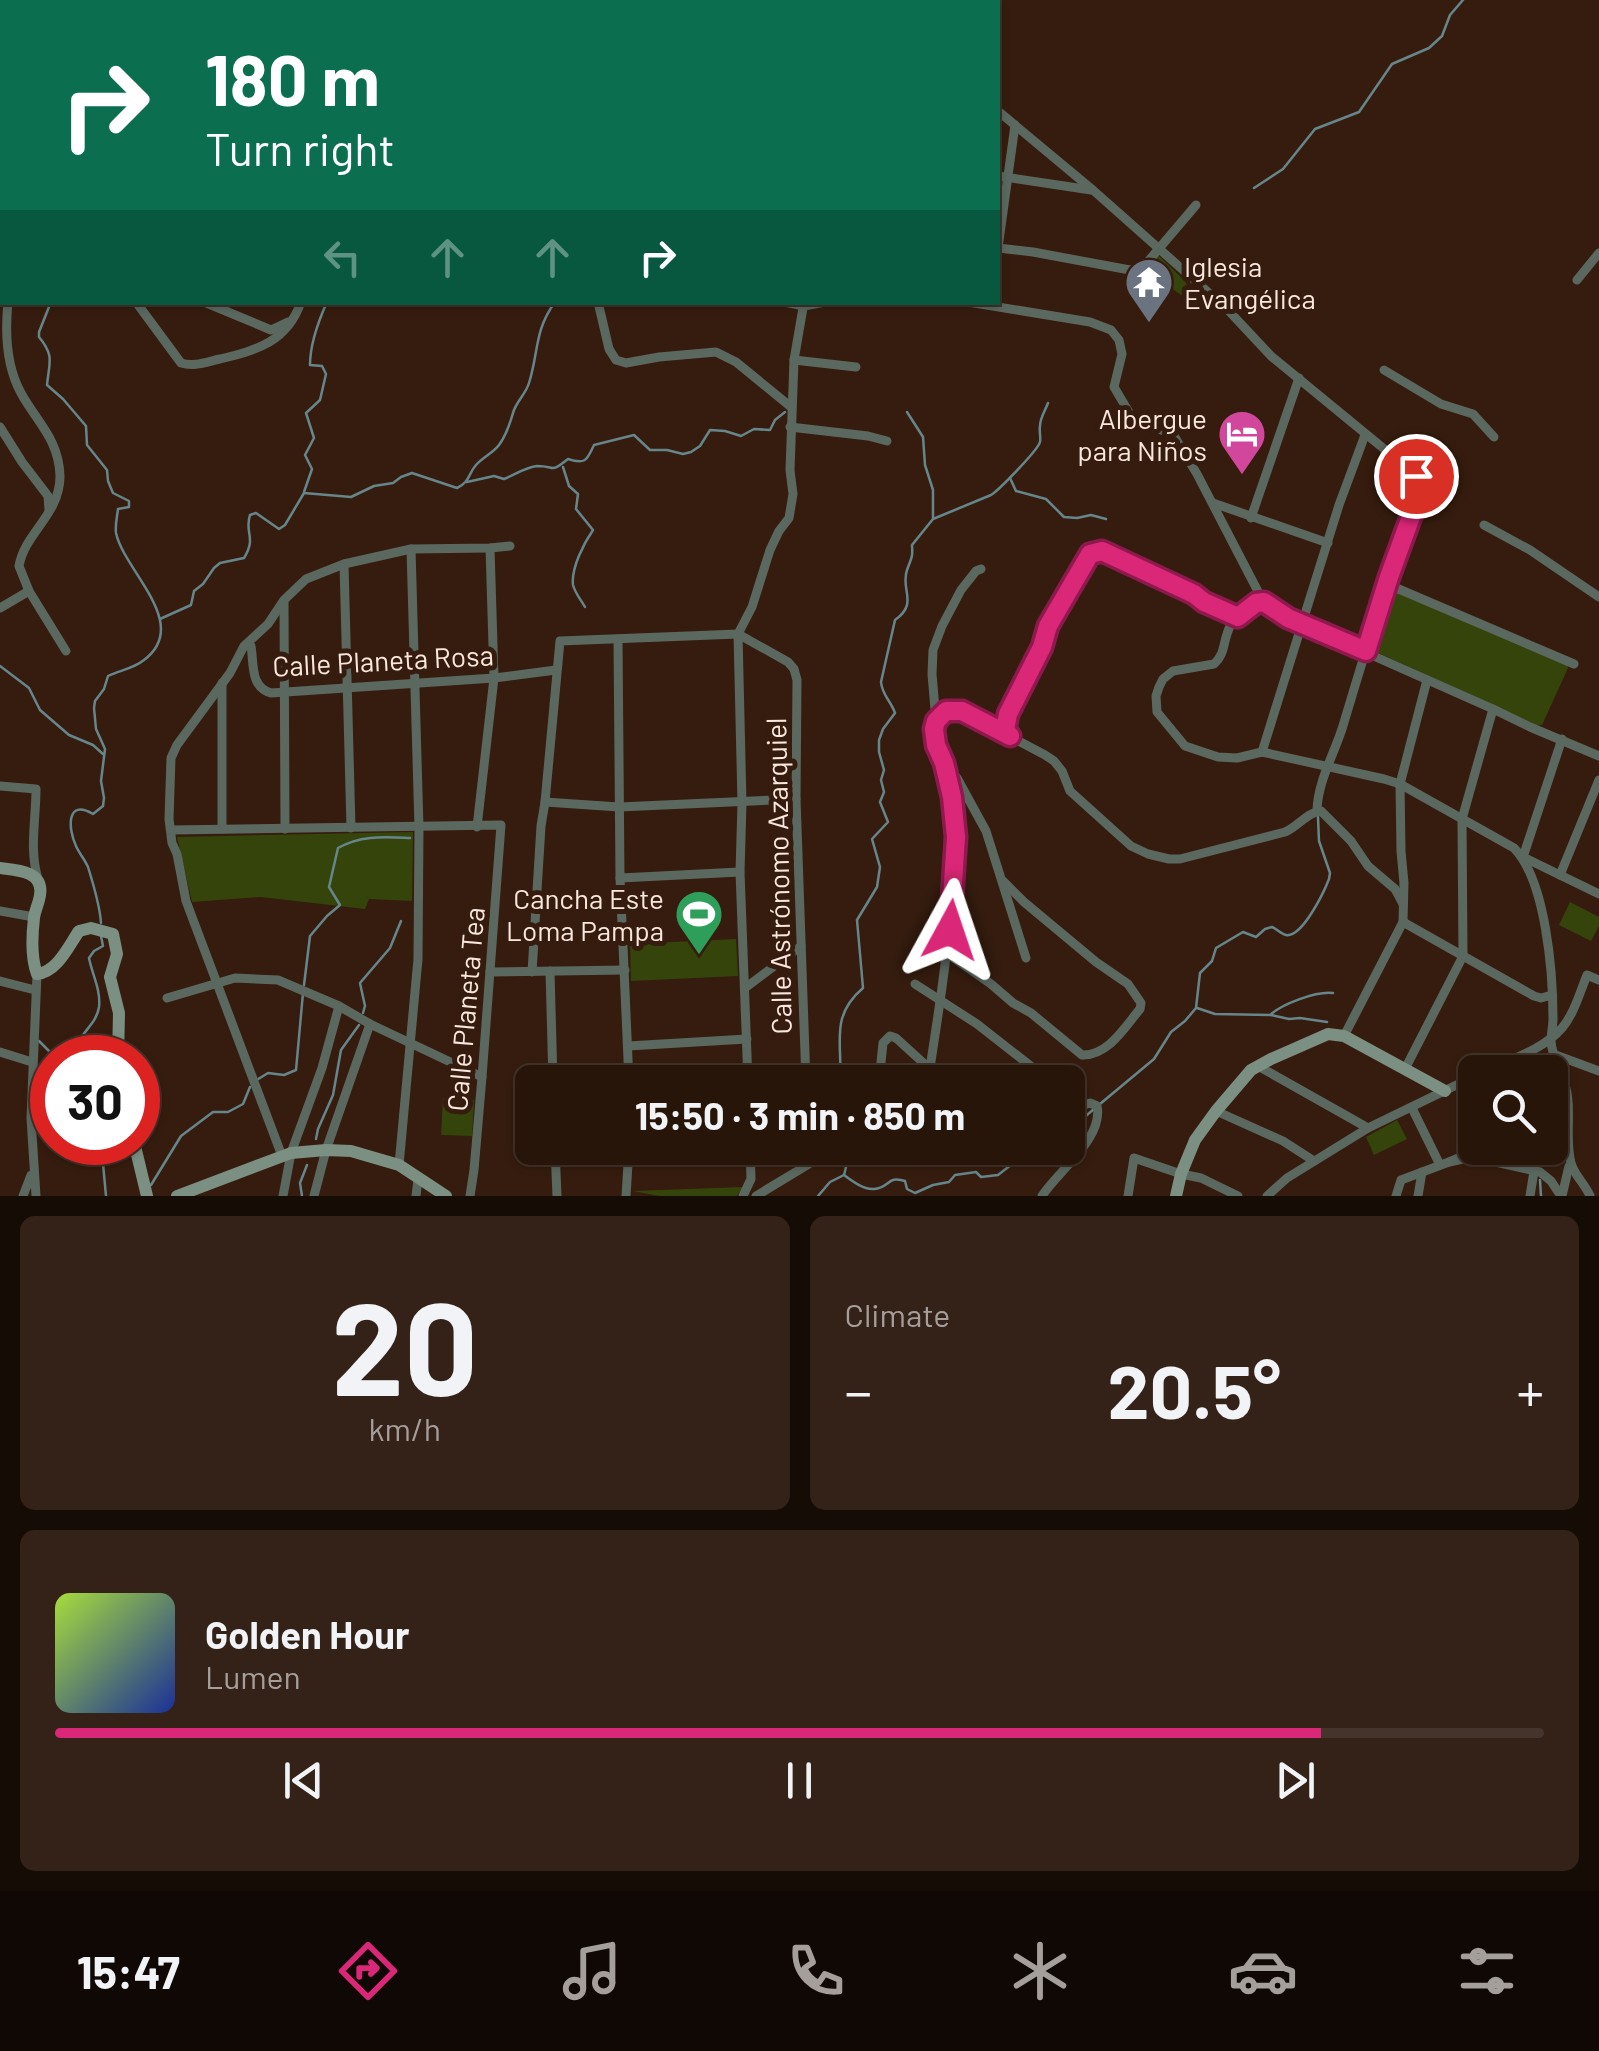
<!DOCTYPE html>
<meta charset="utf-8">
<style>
body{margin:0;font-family:Barlow,sans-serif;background:#342218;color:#f1f3f6;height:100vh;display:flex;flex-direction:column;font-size:38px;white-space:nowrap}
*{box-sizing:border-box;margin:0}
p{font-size:32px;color:#a59f9c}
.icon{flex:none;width:55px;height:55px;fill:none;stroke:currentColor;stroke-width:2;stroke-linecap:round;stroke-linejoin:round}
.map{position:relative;height:1196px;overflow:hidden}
.panel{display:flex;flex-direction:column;gap:20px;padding:20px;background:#160c06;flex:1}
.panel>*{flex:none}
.guide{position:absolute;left:0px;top:0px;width:1000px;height:305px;box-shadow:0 2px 8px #0004,0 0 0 2px #44342b;background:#0b6e4f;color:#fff;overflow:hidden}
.fabs{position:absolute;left:1458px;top:1055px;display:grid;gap:20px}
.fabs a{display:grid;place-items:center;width:110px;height:110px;border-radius:15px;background:#28150a;box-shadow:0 2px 8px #0004,0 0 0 2px #44342b;font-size:50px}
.speed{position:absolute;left:30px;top:1035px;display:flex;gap:20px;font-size:50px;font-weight:700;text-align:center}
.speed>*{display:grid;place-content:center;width:130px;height:130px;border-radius:50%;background:#28150a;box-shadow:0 2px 8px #0004,0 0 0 2px #44342b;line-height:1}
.speed .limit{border:15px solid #d22;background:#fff;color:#111}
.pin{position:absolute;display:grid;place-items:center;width:85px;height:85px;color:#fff;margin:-42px;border:5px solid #fff;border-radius:50%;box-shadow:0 2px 10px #0007}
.me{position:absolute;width:110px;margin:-55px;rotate:5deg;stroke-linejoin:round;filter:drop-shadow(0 0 8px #0008)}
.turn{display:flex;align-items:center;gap:35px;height:210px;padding:0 40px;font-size:45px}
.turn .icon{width:130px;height:130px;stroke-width:2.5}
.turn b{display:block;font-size:70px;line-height:85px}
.lanes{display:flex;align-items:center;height:95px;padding:0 40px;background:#0003;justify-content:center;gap:50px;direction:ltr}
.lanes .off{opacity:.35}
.big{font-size:75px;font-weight:700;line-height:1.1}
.panel .tile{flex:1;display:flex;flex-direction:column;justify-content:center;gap:15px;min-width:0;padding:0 35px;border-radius:15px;background:#342218}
.panel .dial{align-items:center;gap:0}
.dial b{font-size:130px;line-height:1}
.song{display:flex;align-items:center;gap:30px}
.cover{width:120px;height:120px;border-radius:15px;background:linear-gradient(135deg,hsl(80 70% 55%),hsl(230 70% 35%))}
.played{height:10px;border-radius:5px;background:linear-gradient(90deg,#db2777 85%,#44342b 85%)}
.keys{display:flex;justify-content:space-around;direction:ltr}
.heat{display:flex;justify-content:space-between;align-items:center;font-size:55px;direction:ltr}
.panel .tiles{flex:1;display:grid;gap:20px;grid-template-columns:1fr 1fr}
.tile:last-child{grid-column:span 2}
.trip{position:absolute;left:515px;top:1065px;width:570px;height:100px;border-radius:15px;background:#28150a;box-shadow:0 2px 8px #0004,0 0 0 2px #44342b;font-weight:700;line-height:100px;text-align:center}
.menu{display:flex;height:160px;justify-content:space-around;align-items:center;background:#100804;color:#a59f9c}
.menu .icon{width:70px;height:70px}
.menu .selected{color:#db2777}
.menu b{font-size:45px;color:#f1f3f6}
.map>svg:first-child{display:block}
.green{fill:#35440a}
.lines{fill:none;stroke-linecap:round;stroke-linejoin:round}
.stream{stroke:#66868b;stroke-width:2.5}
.street{stroke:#5b6860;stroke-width:9}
.secondary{stroke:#7b9082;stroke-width:12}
.route-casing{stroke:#8e194d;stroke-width:25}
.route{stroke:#db2777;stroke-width:18}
.labels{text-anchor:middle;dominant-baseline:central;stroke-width:10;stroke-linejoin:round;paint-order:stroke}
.poi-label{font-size:28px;fill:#fae8df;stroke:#351c0e;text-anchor:end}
.street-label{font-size:28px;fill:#fae8df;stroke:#351c0e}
</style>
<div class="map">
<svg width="1599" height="1196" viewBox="0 0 1599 1196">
<rect width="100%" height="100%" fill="#351c0e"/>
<g class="green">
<path d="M1157,254L1185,281L1196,305L1146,271Z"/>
<path d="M1390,589L1567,664L1568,668L1542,725H1536L1372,650L1370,648Z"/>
<path d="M413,832L412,901L369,899L365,909L261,897L192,902L177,837Z"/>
<path d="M1570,902L1599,917V926L1591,941L1559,925Z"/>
<path d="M736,939L738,976L631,981L630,944Z"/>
<path d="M443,1098L474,1100L472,1136L441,1135Z"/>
<path d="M1397,1120L1407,1139L1374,1155L1366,1137Z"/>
<path d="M743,1187L737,1196H659L633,1191Z"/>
</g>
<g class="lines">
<g class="stream">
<path d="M1254,188L1283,169L1315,129L1359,112L1392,64L1429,48L1442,36L1450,15L1463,0"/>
<path d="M0,213L2,217"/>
<path d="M51,302L39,332V337C55,356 49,363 47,385L63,399L86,426L87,445L107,470L108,481L113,493L129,501V507L118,509C117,517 115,525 116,533C124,571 192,624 144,660C133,669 120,670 108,676L104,689L95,701L94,708L96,729L105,749L101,781L104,798L103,806L93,814C66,798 68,829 76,846C79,853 85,860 88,867C93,883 100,907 101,923"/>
<path d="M907,412L923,437L925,465L933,490V518"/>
<path d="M563,467L569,486L578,494L576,509L593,530C584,543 571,568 573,585C575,593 581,600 585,607"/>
<path d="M1010,478L1016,491L1046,499L1064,517L1077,518L1091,515L1106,519"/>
<path d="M467,482L494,476L504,479C514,475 526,467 537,466C557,466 549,474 568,459C587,465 587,459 594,445L634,435L650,450H667L683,454L691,452L700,446L710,430L725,431L741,436L754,429L770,430L775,420L785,412"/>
<path d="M304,492L312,469L305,455L314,438L306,413L320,400L326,374L322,366L310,365C310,343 318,322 327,302"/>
<path d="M160,619L191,605L194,591L203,584L214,568L220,563L244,558C257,537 244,533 250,515L256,513L279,529L285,525L304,493L351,497L374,486L393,483L401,477L412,473L457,488C470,482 468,474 476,465C483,457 493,453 499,445C508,433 510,422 514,410C518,400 526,393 529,383C539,351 534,331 555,302"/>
<path d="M0,666L29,688L40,710L69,735L93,745L103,754"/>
<path d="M304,985L310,936L327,916L340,905L329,887L338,848C361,835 384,837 410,838"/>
<path d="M1197,1008L1215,1014L1270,1015C1282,1004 1316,991 1333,993"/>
<path d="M363,1013L365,1006L360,983L390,948L401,921"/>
<path d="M1271,1015L1289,1019L1300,1018L1327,1022"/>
<path d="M39,1041L56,1058"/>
<path d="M77,1058C73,1035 96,1028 99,1007C101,990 92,974 89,958L94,951L103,946L101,936"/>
<path d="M255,1081L268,1073L284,1075L296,1070L303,993"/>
<path d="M840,1082C843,1044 829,1017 863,988L857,920L877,887L880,867L872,839L888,822L880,802L884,792L881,780L884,770L879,752V740L883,729L895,713C891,701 882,695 881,682L895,620C919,603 900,590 907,570C911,558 913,559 912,545L933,519L991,495C999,490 1038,450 1040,442C1041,438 1039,431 1040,426C1040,418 1045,411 1048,403"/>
<path d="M1100,1104L1154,1059L1171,1032L1185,1021L1196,1008L1200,973L1212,961L1216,948L1243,932L1256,937L1265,929L1272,927C1277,929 1281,934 1286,935C1302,938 1324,892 1329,879L1330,873L1319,841L1318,817"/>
<path d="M316,1139L318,1129L333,1095L341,1050L359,1025"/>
<path d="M1068,1141L1074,1126L1094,1109"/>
<path d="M101,1142L106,1196"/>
<path d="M844,1175C852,1181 864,1190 874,1189C890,1188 887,1175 905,1181L907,1189L915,1193L933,1185L949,1182L955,1175L976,1172L981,1177L998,1175L1016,1161L1062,1148"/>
<path d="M1540,1180L1541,1196"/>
<path d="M151,1185L181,1136L213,1112H228L243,1104L250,1087"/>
<path d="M302,1196L300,1183L307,1165"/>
<path d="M818,1196L830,1182L844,1175L850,1151L847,1148"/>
</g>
<g class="street">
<path d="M748,0L779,2"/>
<path d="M316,2L318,0"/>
<path d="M852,2L853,0"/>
<path d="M998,111L1094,191L1227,309L1271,356L1411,471L1419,482V492C1390,570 1366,649 1342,729C1333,756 1318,782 1317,810"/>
<path d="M998,176L1091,190"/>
<path d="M0,184L2,188"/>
<path d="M0,243L2,248"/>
<path d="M998,248L1033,252L1130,270L1145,265L1196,205"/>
<path d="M998,248L1015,125"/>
<path d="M1577,280L1599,253"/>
<path d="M8,302C5,332 6,366 21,393C36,421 59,439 60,476C60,515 25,532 19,566L29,591L66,651"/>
<path d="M136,302L181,363C194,367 206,362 220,359C257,350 287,342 301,302"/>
<path d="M204,302L271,330L288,322"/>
<path d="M598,302L609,349L616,360L626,363L659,357L716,352L736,362L791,407"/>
<path d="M784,302L804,306L825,302"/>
<path d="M968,302L1090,322L1111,330L1119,340L1122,354L1114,387L1130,414L1147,425L1173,434L1197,474L1264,603L1288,618L1493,709L1530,727L1599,756"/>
<path d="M794,360L856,367"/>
<path d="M1384,370L1441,404L1473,414L1494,437"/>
<path d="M0,427L22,462L48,496L49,510"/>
<path d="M790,427L868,436L887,441"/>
<path d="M1213,503L1328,543"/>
<path d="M1251,518L1299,378"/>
<path d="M1484,525L1530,550L1599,597"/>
<path d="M344,564L351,828"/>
<path d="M981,569L976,571L961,590L942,626L933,650L932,674L936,721L934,738L944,763L957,778L986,831L1026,958"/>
<path d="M1387,584L1574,664"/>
<path d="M284,602L285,829"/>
<path d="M1264,603C1249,603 1231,619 1227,634C1223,646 1224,655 1214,664L1173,671L1163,679L1159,687L1156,696L1157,712L1185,746L1218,757L1237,758L1262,752L1384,779L1400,784L1514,848C1546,881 1553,973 1553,1019C1553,1026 1551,1034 1551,1041C1552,1060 1564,1075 1567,1093C1571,1116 1565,1141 1571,1163C1574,1175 1585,1184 1590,1196"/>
<path d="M0,608L29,591"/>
<path d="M618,639L620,878L629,1082"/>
<path d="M248,644L251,646C254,664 250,687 271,693L494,678L556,670"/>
<path d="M936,721L946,711H962L1045,755L1054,761L1062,771L1070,791L1131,846L1148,854L1169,859H1180L1285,832C1298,827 1307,812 1321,811L1351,841L1368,866L1395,889L1403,904"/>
<path d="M1009,735L1005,730L1008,715L1042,647L1048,626L1090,554L1101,551L1194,594L1203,602L1238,617"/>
<path d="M1562,739L1523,857L1599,894"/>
<path d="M1262,752L1339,505L1365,435"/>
<path d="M0,786L36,789C36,819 29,850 38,879"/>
<path d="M545,802L619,807L796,799"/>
<path d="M477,827L494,678L490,548"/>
<path d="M222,829V683"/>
<path d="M171,830L501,825L482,1077L474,1170L470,1196"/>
<path d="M1560,875L1599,780"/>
<path d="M620,878L740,872"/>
<path d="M0,911L34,917"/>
<path d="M1403,922L1534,996L1541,998L1552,995"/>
<path d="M948,954L991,984L1013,1003L1031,1013L1082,1055C1108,1056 1125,1027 1140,1009L1141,1003L1128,984L1096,962L1024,902L1003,881"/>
<path d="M550,971L553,1082"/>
<path d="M490,972L625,970"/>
<path d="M532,972L541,826L545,802L560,641L738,634L788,662L794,669L797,680L796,799L806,1082"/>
<path d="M0,981L35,990"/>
<path d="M915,984L977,1024L1051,1082"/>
<path d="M745,988L801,946"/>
<path d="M167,998L235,978L278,980L339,1006L370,1024L482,1077"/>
<path d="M1344,1036L1403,922L1404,883L1401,851L1400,784L1427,680"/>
<path d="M628,1046L747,1039"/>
<path d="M0,1052L32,1062"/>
<path d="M1553,1054L1599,1071"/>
<path d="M1258,1066L1368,1128"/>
<path d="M1405,1069L1463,956L1462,819L1493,709"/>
<path d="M1483,1072C1509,1060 1543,1050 1562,1028C1574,1014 1580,992 1587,975L1599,980"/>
<path d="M748,1082L740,872L742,803L738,634L752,607L770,550L779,531L789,518L793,494L790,470L794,360L804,302"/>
<path d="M879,1082L883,1043L890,1036L896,1038L930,1069L952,1082"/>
<path d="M928,1082C937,1019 948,960 951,896C951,891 954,887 955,882C962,847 952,800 944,766"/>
<path d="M1412,1108L1440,1165"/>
<path d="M1216,1111L1283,1141L1314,1161"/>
<path d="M1550,1114L1568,1105"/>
<path d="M523,1119H532"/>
<path d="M555,1148L557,1196"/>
<path d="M887,1148C911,1161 947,1158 973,1148"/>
<path d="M282,1156L186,901L177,854L172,843L169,819L171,758L177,745L230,673L244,646L268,624L284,600L306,579L344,564L411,549L490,548L510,546"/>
<path d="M1449,1162L1473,1157L1540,1172L1551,1181L1561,1196"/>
<path d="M399,1165L418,959L419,828L411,549"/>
<path d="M23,1196L31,1175"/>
<path d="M36,1196L31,1118L37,974"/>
<path d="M283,1196L291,1153L322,1068L339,1006"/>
<path d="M314,1196L326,1150L370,1024"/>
<path d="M416,1196L418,1179"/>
<path d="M626,1196L629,1148"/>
<path d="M743,1196L751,1179L750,1148"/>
<path d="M756,1196L809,1164L815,1148"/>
<path d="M1042,1196C1058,1171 1104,1138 1097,1106L1090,1103L1068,1110"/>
<path d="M1128,1196L1134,1158L1181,1174L1201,1178L1238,1196"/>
<path d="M1267,1196L1287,1178L1368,1128L1475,1076"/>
<path d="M1396,1196L1401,1180L1449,1162L1480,1148"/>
<path d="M1418,1196L1422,1172"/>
<path d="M1530,1196L1534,1171"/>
<path d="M1562,1196L1569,1166"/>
</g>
<g class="secondary">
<path d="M0,868C17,870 44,871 40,895C39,903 35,910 34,918C32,935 31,958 37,974C57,972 68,947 79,931L91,928L113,934L117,954L110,977L119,1013L118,1058"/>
<path d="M134,1142L147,1196"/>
<path d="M177,1196L291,1153L326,1150L351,1151L399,1165L446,1196"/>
<path d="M1176,1196L1181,1174L1195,1140L1216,1111L1251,1070L1271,1059L1328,1034L1344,1036L1445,1091"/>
</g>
</g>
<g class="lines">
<g class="route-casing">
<path id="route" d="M950,930L956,837L952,797L944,763L936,745L934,729L936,721L946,711H962L1010,736L1005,730L1008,714L1042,647L1048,626L1090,554L1102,551L1194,594L1204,602L1238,617L1256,603L1264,602L1288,618L1366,651L1389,577L1420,492L1419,482L1416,476"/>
</g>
<use href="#route" class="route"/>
</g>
<defs>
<g id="temple-pin" transform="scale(2.5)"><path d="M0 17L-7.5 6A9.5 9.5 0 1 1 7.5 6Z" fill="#6b7280" stroke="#351c0e"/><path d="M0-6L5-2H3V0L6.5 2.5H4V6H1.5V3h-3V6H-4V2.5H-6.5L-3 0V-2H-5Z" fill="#fff"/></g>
<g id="hotel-pin" transform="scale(2.5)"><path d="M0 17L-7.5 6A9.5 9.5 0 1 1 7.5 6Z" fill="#d1479c" stroke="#351c0e"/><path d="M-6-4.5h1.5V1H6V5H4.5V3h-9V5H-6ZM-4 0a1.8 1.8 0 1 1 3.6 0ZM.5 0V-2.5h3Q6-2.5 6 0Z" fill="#fff"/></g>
<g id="stadium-pin" transform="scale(2.5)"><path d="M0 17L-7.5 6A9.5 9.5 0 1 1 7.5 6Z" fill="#2e9e5b" stroke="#351c0e"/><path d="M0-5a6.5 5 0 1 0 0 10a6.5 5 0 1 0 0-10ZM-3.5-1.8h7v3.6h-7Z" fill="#fff"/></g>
</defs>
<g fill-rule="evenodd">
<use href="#temple-pin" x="1149" y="282"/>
<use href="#hotel-pin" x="1242" y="434"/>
<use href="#stadium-pin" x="699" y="914"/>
</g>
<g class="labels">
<g class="poi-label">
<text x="1184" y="266" text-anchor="start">Iglesia<tspan x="1184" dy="32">Evangélica</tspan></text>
<text x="1207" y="418">Albergue<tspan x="1207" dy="32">para Niños</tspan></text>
<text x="664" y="898">Cancha Este<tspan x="664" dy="32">Loma Pampa</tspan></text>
</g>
<g class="street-label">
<text transform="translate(383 660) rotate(-3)">Calle Planeta Rosa</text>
<text transform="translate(778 876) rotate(-91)">Calle Astrónomo Azarquiel</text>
<text transform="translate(465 1009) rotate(-85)">Calle Planeta Tea</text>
</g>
</g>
</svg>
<div class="fabs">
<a><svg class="icon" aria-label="search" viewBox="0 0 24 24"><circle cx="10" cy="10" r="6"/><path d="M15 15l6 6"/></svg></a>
</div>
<div class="speed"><div class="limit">30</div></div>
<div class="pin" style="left:1416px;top:476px;background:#d93025"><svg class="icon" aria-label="arrive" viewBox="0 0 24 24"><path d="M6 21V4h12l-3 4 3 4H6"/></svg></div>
<svg class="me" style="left:950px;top:930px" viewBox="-20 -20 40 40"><path d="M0-17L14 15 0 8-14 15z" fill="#db2777" stroke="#fff" stroke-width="4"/></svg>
<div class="trip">15:50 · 3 min · 850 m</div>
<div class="guide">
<div class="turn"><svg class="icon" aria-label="right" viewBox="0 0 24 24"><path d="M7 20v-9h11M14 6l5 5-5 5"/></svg><div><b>180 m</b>Turn right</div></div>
<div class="lanes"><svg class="icon off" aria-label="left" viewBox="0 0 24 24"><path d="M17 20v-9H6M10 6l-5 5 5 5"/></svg><svg class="icon off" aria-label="ahead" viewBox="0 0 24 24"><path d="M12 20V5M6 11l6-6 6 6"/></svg><svg class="icon off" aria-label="ahead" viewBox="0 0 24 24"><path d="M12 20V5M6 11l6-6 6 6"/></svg><svg class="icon" aria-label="right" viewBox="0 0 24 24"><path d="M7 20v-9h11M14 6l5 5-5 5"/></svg></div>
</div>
</div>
<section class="panel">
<div class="tiles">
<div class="tile dial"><b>20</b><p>km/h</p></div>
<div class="tile"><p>Climate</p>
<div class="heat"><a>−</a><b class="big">20.5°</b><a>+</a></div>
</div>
<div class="tile">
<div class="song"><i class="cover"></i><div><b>Golden Hour</b><p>Lumen</p></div></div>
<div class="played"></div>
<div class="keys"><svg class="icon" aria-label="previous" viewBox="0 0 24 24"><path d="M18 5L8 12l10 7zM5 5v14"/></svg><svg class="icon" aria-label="pause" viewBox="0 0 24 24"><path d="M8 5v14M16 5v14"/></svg><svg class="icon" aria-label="next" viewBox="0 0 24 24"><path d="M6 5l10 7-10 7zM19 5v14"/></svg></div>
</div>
</div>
</section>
<nav class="menu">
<b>15:47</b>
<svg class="icon selected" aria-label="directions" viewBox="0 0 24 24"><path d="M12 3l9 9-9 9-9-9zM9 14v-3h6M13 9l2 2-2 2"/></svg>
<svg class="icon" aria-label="music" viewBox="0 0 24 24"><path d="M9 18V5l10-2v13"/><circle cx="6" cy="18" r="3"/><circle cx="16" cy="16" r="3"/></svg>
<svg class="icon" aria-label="phone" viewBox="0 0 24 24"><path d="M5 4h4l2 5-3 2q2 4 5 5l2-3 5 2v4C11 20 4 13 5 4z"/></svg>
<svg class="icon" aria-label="climate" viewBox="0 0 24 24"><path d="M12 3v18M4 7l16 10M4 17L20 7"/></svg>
<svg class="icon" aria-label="car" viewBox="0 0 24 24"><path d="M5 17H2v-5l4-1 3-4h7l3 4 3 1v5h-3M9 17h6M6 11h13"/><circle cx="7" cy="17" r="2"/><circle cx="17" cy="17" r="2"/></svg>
<svg class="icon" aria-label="filters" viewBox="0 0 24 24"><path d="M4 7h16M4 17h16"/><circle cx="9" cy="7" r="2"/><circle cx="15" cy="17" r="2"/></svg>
</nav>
